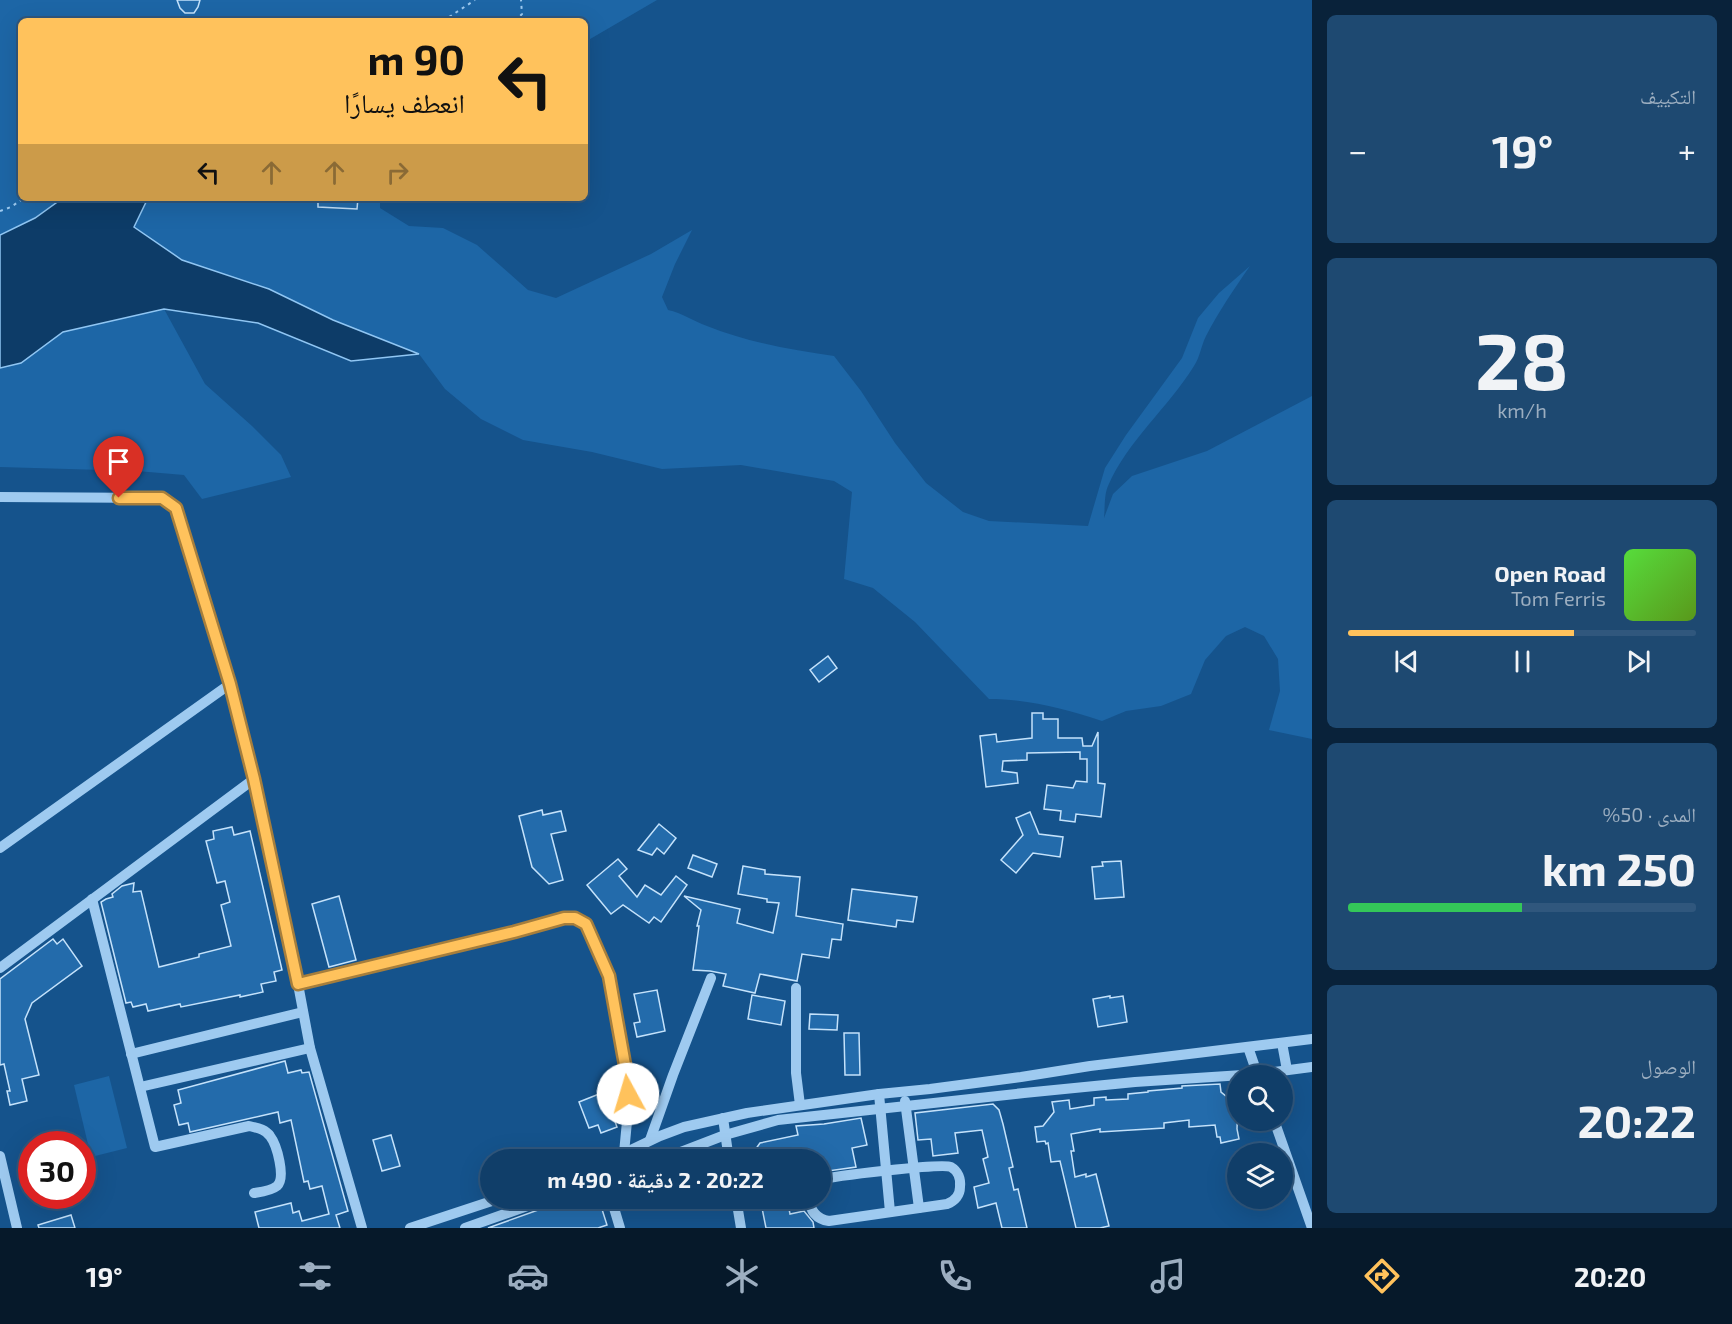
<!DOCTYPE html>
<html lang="ar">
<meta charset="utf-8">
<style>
body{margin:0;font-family:"Exo 2","Noto Naskh Arabic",sans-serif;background:#1e4971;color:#f1f3f6;direction:rtl;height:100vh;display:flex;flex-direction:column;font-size:22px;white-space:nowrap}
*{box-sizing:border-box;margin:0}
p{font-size:20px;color:#9caec0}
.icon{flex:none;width:33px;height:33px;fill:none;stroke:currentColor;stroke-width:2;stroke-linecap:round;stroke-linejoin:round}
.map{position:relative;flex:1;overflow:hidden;direction:ltr}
.side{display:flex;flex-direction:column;gap:15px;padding:15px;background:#09223a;width:420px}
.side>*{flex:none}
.banner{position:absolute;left:18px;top:18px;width:570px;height:183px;border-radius:9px;box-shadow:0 6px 24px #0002,0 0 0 2px #30577d;direction:rtl;background:#ffc25c;color:#111;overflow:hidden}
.fabs{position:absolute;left:1227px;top:1065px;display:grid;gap:12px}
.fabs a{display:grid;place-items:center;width:66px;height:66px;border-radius:50%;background:#103e69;box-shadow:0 6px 24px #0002,0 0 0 2px #30577d;font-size:30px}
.speed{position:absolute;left:18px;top:1131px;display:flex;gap:12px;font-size:30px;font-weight:700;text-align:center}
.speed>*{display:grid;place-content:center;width:78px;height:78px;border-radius:50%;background:#103e69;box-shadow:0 6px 24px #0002,0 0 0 2px #30577d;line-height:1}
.speed .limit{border:9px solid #d22;background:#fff;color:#111}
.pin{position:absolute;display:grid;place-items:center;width:51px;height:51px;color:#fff;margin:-62px -26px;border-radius:50% 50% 50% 0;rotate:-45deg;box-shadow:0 0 6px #0007}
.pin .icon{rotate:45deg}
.me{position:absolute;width:66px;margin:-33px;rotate:354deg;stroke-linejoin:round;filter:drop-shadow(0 0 4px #0008)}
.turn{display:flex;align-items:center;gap:21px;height:126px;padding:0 24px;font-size:27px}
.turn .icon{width:78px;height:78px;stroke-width:2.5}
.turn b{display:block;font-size:42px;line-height:51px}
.lanes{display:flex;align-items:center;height:57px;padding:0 24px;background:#0003;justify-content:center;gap:30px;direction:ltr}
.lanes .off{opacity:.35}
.big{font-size:45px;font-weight:700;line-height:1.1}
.side .widget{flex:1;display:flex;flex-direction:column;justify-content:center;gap:9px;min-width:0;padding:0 21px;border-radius:9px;background:#1e4971}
.side .dial{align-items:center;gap:0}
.dial b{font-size:78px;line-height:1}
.song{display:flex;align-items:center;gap:18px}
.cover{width:72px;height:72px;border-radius:9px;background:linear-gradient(135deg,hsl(110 70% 55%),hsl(90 70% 35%))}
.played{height:6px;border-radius:3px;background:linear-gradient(90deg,#ffc25c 65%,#30577d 65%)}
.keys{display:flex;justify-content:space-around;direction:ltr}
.heat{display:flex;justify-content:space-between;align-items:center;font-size:33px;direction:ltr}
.charge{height:9px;border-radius:4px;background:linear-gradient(90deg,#34c759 50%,#30577d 0)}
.trip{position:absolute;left:480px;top:1149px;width:351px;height:60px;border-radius:30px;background:#103e69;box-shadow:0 6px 24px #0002,0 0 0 2px #30577d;font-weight:700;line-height:60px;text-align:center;direction:rtl}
.menu{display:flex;height:96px;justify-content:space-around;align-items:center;background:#06192a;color:#9caec0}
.menu .icon{width:42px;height:42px}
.menu .selected{color:#ffc25c}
.menu b{font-size:27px;color:#f1f3f6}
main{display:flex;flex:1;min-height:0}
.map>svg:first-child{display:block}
.green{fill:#1d66a6}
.water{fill:#0d3c68;stroke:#90c6f3;stroke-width:1.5}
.building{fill:#236bab;stroke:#c4e2fb;stroke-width:1.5}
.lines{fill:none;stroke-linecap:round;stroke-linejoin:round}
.path{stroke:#9ecaf0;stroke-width:2;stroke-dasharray:3 4.5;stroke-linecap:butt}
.minor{stroke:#9ecaf0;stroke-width:10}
.route-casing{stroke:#a67e3c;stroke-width:15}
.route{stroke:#ffc25c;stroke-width:10}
</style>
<main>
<section class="side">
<div class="widget"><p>التكييف</p>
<div class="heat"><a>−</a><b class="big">19°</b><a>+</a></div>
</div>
<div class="widget dial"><b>28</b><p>km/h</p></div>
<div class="widget">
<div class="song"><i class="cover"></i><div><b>Open Road</b><p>Tom Ferris</p></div></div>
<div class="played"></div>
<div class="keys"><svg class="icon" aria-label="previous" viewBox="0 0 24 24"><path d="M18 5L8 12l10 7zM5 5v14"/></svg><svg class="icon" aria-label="pause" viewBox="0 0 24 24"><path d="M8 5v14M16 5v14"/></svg><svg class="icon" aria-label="next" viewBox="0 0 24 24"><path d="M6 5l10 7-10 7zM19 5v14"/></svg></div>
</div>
<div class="widget"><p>المدى · 50%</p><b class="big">250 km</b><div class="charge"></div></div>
<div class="widget"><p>الوصول</p><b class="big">20:22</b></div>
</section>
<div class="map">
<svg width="1312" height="1228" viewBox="0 0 1312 1228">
<rect width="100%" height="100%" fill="#15538c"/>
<g class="green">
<path d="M0,0H657L585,42V21H21V198H63L35,218L0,235Z"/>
<path d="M148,198H380V208L409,226L443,228L477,245L528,290L556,298L651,254L692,230L675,264L662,297L668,310C682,313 693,321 707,326C747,342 791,350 834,356L861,391L895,443L926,483L963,512L989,521L1088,526L1105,468L1126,435L1182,358L1198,318L1219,293L1250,266C1234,289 1219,311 1206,336C1201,346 1200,357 1194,366C1168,408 1128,440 1108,486C1104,495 1105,508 1104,518L1113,494L1132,476L1207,451L1312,396V739L1269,730L1280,691L1278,659L1264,636L1245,627L1226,636L1205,660L1191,694L1161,706L1126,711L1102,721C1065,709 1029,699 989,699L915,622L873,588L844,579L852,492L834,481L741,465L662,469L592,452L523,440L481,419L445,389L419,354L333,320L269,289L182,260L134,227Z"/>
<path d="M164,309L205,384L252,426L281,455L291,477L202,499L184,475L137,471L0,467V368L21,363L63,332Z"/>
<path d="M109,1076L127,1148L91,1157L74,1085Z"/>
</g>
<path class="water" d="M63,198H148L134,227L182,260L269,289L333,320L419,354L351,361L258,323L164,309L63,332L21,363L0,368V235L35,218Z"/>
<g class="building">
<path d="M177,0H200L198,7L194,13H185L180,8Z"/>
<path d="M318,198H358L357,209L318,207Z"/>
<path d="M828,656L837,668L819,682L810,670Z"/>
<path d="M1032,713H1043V719H1058V738H1082L1083,746H1092L1098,732V783L1105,784L1101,817L1076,814L1075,822L1060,820L1061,811L1044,809L1047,785L1073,788L1076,781L1087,782V759H1080V752L1027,753V760L1003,761L1002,771L1017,773L1018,783L986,787L980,736L996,734L997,742L1032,738Z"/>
<path d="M542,810L543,815L561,811L566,831L551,834L563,880L549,884L532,867L519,816Z"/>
<path d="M1030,812L1039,834L1063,837L1060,857L1033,853L1016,873L1001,860L1023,835L1016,818Z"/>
<path d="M659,824L676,838L664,854L657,848L652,855L638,850Z"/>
<path d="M232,827L234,835L250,831L282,970L274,972L276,981L261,984L263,992L240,997V995L181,1007L180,1004L148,1011L146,1004L133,1007L131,1002L126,1003L101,902L106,899L113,897L112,894L122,886L134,883L133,892L141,891L159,967L199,957V954L231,946L221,905L230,902L225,881L217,883L206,841L214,839L213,831Z"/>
<path d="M693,855L717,864L712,877L688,868Z"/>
<path d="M618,859L627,869L619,876L637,897L645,885L661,895L676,876L687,885L661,922L654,917L649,923L623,905L611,914L587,885Z"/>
<path d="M1121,861L1124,897L1095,899L1092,867L1103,866L1102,862Z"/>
<path d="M743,866L765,870V874L800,877L796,916L843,924L841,940L832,939L829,958L802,954L797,981L760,974L755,993L723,986L726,974L710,971L693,970L699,926H697L701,910L684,896L740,909L737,923L773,933L779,903L767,902V899L738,894Z"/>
<path d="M852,889L917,897L913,922L897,920L896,927L848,920Z"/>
<path d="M339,896L356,960L329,967L312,904Z"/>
<path d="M53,939L57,944L63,939L82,966L32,1003L25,1019L39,1075L22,1079L27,1101L10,1105L7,1091H10L4,1064L0,1065V979Z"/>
<path d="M657,990L665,1031L637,1037L634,1023L640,1022L634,994Z"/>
<path d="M752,995L785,1001L781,1025L748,1019Z"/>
<path d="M1110,996V998L1123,996L1127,1022L1098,1027L1093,999Z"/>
<path d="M810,1014L838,1015L837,1030L809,1029Z"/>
<path d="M844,1033H859L860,1075H845Z"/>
<path d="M285,1061L288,1073L301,1070L302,1073L309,1072L348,1211L336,1215L340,1228H259L255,1212L291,1203L293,1213L299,1211L302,1221L329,1214L322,1186L310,1189L308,1181L304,1182L291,1120L280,1123L278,1112L190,1132L188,1123L179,1125L174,1105L181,1103L178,1090Z"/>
<path d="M1220,1084L1221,1092L1232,1101L1238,1100L1237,1129L1239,1139L1221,1143L1220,1137H1217L1215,1125L1189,1127V1120L1164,1123V1128L1100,1132V1129L1071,1134L1074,1151H1071L1075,1177L1086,1174V1177L1096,1174L1109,1226L1100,1228H1076L1060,1161L1051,1162L1048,1143L1046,1144L1045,1141L1037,1142L1035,1127L1043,1126L1054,1112L1052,1102L1069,1100L1070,1109L1094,1105V1098L1106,1097V1100L1128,1099V1094L1148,1092V1091L1182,1088V1086Z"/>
<path d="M604,1092L617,1127L601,1133L598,1125L589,1128L579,1102Z"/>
<path d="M993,1104L999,1110L1003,1124L1013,1167L1009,1168L1014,1190L1018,1189L1027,1228H1002L996,1203L978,1208L974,1187L989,1183L983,1159L988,1157L982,1130L955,1133L958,1153L933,1156L931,1139L918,1140L915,1113Z"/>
<path d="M861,1118L867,1145L852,1148L856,1167L821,1172L820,1160H819L818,1157L807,1160H748L760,1143L798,1135L796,1126L824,1124Z"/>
<path d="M391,1135L400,1166L382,1171L373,1140Z"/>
<path d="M574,1198L588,1207L600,1203L607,1225L598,1228H488L552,1205L557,1199Z"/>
<path d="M760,1198H787L790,1214L804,1211L813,1222L814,1228H766Z"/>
<path d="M71,1215L75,1228H39L38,1225Z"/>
</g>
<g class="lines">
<g class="path">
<path d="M443,21L475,0"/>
<path d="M515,21L522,14L521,0"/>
<path d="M0,211L11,207L24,198"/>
</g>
<g class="minor">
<path d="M0,497L162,498L176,508L230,684L0,848"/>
<path d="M230,684L254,779L298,984L310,1048L362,1228"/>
<path d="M92,899L155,1147L249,1126C257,1128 265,1129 270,1136C277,1145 286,1178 277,1186C271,1191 261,1192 254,1193"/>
<path d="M0,968L254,779"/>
<path d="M298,984L514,932L564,918H575L586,924L609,976L627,1076L628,1111L624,1153"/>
<path d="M796,988V1073L800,1105"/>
<path d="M1282,1043L1287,1070"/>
<path d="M1248,1047L1258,1076"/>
<path d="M131,1054L303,1012"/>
<path d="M140,1087L310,1048"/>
<path d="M879,1094L890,1212"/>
<path d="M905,1101L919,1208"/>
<path d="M723,1118L729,1160"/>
<path d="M1274,1120L1312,1228"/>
<path d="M650,1140L673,1075L711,978"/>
<path d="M0,1156L17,1228"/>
<path d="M610,1160L660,1136L684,1127L747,1113L879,1094L930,1089L1021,1077L1090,1066L1312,1039"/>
<path d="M660,1160L725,1135L778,1120L1024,1093L1135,1082L1258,1074L1312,1067"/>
<path d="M611,1198L620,1228"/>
<path d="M736,1198L741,1228"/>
<path d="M809,1198C810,1211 816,1219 829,1221L947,1204C955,1201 960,1195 960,1187C961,1179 958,1171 951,1167C942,1163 832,1176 820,1180"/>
<path d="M410,1228L501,1198"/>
<path d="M465,1228L550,1198"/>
</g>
</g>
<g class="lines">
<g class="route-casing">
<path id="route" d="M119,498H162L176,508L230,684L254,779L298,984L514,932L564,918H575L586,924L609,976L627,1076L628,1094"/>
</g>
<use href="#route" class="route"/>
</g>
</svg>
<div class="fabs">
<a><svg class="icon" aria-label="search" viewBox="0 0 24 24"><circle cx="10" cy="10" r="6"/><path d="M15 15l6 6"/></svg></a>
<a><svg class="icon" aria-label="layers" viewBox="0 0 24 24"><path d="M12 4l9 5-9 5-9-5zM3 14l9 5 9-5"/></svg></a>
</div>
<div class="speed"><div class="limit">30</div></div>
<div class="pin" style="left:119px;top:498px;background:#d93025"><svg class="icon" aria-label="arrive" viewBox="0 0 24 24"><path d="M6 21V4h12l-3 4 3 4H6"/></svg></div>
<svg class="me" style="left:628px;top:1094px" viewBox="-20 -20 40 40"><circle r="19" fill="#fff"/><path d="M0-13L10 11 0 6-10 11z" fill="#ffc25c"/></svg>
<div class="trip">20:22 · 2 دقيقة · 490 m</div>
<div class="banner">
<div class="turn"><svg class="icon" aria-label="left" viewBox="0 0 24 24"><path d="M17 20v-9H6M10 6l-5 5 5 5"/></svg><div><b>90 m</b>انعطف يسارًا</div></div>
<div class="lanes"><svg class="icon" aria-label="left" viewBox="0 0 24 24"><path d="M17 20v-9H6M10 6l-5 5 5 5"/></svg><svg class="icon off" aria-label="ahead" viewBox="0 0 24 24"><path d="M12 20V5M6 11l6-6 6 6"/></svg><svg class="icon off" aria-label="ahead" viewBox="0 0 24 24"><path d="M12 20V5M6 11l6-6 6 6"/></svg><svg class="icon off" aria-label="right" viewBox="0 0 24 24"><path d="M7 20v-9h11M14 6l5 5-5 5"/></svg></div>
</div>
</div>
</main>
<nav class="menu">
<b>20:20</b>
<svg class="icon selected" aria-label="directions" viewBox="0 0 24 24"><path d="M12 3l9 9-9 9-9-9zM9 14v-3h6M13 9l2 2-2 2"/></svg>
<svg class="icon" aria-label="music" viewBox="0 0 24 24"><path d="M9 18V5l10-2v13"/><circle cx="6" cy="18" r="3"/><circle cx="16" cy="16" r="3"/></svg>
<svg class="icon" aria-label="phone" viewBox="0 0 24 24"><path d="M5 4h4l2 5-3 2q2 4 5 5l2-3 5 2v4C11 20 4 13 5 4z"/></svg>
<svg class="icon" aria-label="climate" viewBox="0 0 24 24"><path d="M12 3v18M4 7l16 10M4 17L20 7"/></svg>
<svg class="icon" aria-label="car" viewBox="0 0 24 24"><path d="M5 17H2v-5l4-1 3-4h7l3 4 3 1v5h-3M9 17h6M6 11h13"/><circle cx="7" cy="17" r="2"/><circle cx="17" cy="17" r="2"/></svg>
<svg class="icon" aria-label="filters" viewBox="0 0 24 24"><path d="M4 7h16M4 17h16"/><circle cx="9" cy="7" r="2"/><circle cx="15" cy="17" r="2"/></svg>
<b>19°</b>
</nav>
